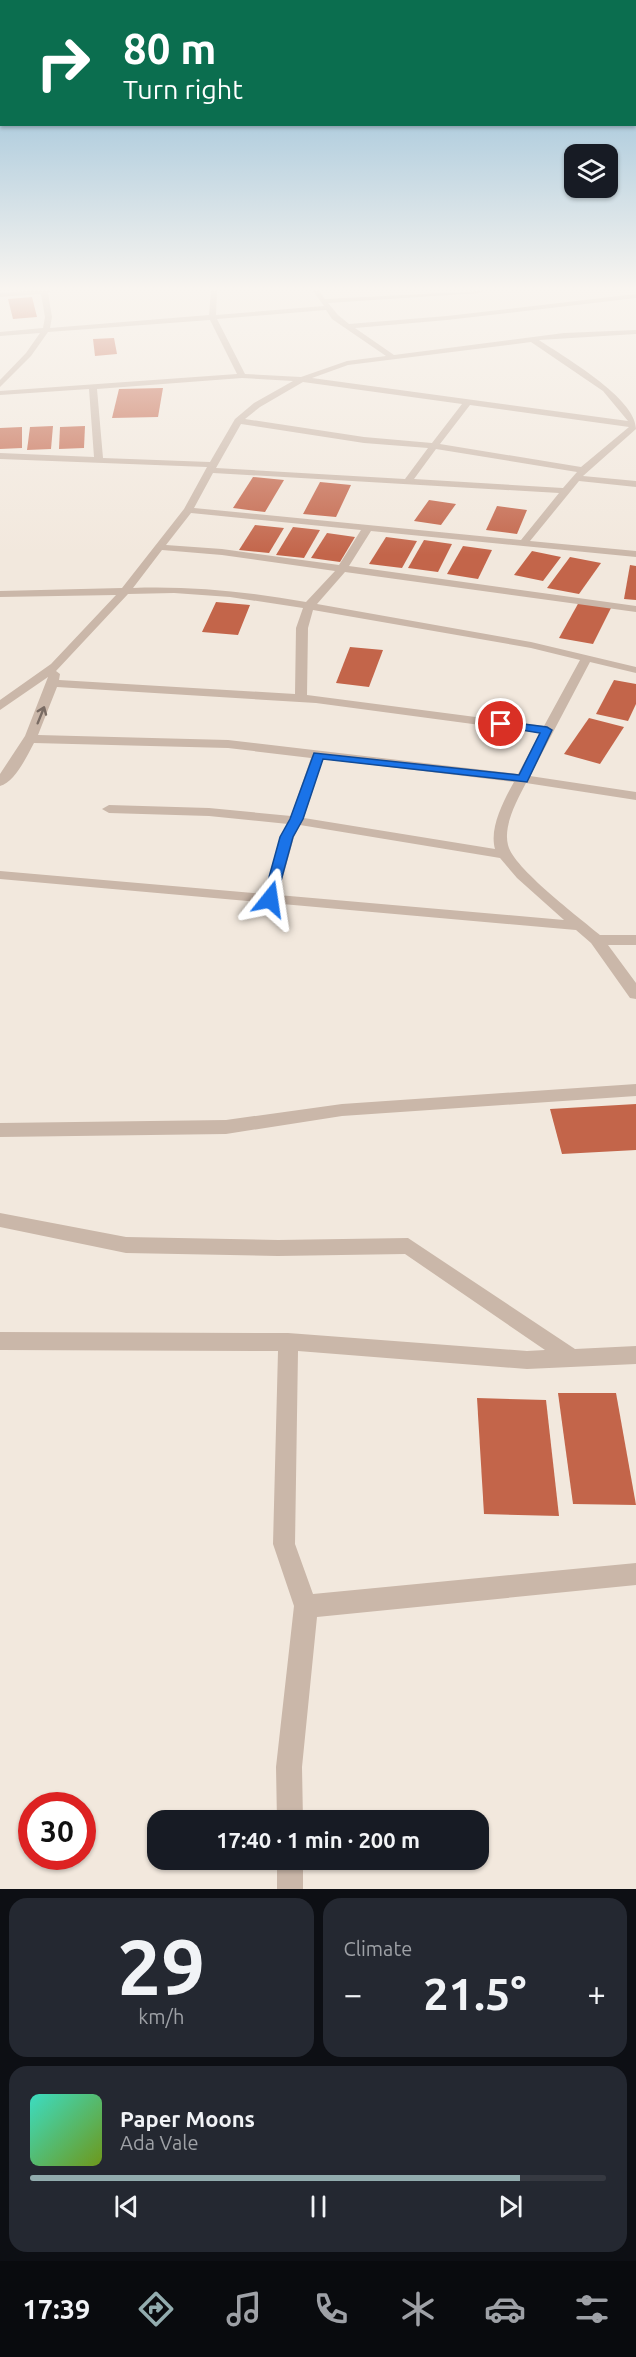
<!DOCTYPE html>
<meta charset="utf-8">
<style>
body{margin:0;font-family:Ubuntu,sans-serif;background:#242831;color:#f1f3f6;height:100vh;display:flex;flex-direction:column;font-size:22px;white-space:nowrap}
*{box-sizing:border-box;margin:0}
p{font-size:20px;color:#9ea1a6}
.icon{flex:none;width:33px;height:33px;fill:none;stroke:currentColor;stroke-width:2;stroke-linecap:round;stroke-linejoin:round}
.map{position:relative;height:1889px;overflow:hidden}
.drawer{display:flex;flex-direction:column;gap:9px;padding:9px;background:#0d0f14;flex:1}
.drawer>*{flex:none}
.banner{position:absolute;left:0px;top:0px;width:636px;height:126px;box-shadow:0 2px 4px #0004;background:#0b6e4f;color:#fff;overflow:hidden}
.controls{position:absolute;left:564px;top:144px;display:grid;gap:12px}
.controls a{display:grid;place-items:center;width:54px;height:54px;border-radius:12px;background:#171b24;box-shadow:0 2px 4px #0004;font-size:30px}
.speed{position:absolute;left:18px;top:1792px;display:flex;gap:12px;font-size:30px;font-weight:700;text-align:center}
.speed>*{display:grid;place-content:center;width:78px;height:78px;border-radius:50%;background:#171b24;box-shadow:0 2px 4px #0004;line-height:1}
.speed .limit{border:9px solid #d22;background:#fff;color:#111}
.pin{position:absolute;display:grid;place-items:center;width:51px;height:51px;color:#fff;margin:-26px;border:3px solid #fff;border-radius:50%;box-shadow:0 2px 6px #0007}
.me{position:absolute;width:66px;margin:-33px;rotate:15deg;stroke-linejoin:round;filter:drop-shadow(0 0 4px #0008)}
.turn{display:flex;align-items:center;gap:21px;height:126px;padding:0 24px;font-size:27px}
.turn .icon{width:78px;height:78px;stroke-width:2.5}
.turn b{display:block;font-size:42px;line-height:51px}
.big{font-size:45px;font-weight:600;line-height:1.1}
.drawer .card{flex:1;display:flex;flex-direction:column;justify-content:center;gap:9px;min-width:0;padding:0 21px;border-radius:18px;background:#242831}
.drawer .dial{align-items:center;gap:0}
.dial b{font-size:78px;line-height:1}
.song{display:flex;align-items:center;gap:18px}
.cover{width:72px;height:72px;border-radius:9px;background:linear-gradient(135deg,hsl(170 70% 55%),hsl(80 70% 35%))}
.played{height:6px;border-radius:3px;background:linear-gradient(90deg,#92acae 85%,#363941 85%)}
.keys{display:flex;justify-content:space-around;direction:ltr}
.heat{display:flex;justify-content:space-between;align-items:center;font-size:33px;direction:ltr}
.drawer .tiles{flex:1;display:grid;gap:9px;grid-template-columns:1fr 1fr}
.card:last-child{grid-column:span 2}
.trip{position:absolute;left:147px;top:1810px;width:342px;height:60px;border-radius:18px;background:#171b24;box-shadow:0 2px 4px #0004;font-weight:600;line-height:60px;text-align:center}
.menu{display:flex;height:96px;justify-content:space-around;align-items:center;background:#090b0e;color:#9ea1a6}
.menu .icon{width:42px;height:42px}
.menu .current{color:#92acae}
.menu b{font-size:27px;color:#f1f3f6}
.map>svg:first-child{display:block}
.building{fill:#c3654a}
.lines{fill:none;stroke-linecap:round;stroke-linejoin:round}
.street{fill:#cab7a9;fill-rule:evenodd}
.oneway{stroke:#796b63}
.route{fill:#1a73e8;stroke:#114b97;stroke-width:1.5}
</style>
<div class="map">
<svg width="636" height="1889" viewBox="0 0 636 1889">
<rect width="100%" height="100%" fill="#f2e8dd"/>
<g class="building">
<path d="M32,297L37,317L13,319L8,299Z"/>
<path d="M114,338L117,354L95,356L93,339Z"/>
<path d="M163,388L158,417L112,418L119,389Z"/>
<path d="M53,426L51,449L27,450L30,427Z"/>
<path d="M85,426L84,448L59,449L60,427Z"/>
<path d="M22,427V448L0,449V428Z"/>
<path d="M253,477L284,480L265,512L233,508Z"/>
<path d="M320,482L351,485L336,517L303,514Z"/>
<path d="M429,500L456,504L441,525L414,521Z"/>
<path d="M497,506L527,510L517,534L486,530Z"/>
<path d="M255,525L284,528L269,553L239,550Z"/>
<path d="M293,527L320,530L304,558L276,555Z"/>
<path d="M327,533L355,537L340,562L311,558Z"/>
<path d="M386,537L417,541L402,568L369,564Z"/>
<path d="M424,540L452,544L438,572L408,568Z"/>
<path d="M463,546L492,550L478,579L447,574Z"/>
<path d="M532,551L561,557L543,581L514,575Z"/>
<path d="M570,557L601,563L579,594L547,588Z"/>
<path d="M630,565L636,566V600L624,599Z"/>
<path d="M216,602L250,605L238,635L202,632Z"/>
<path d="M579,602L611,608L593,644L559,638Z"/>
<path d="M350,647L383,650L369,687L336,683Z"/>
<path d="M614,680L636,684V704L628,721L596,714Z"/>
<path d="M589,718L624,727L600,764L564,754Z"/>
<path d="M636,1104V1150L562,1154L550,1109Z"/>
<path d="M558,1393H616L636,1505L573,1504Z"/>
<path d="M477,1398L546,1400L559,1516L484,1514Z"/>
</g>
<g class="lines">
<g class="street">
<path d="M24,291H51L48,293L52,317L50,328L209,315L211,291H217L216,315L324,306L313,291H319L325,299L483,291L480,293L328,303L338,315L349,324L447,316L636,294V298L447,320L355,328L394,355L564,333L636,330V334L539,340C564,357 636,398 636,429L583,476L636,481V487L579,481L530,541L636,551V557L371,531L349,566L636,606V612L345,572L317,604L531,642L636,667V673L590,662L530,776L636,792V800L526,783C517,800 503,826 508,845C513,868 580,918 600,935H636V945H608L636,983V999L630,998L591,943L576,930L0,879V871L264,894L280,837L288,824L209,816L109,813L102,809L109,805L209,808L291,816L311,758L228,748L34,743C27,756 15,782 0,786V774L25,736L48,677L0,710V700L51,664L116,595L0,597V591L122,588L184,509L207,467L0,459V453L94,457L89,389L0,395V391L237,374L210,320L48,332L31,356L0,387V380L26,353L40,333L0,336V332L43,328L45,317L41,294L0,297V293ZM326,310L332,319L386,356L347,361L301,377L245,374L217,319ZM531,342L603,391L628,421L312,378L348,365ZM242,378L293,381L254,403L235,419L210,462L103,458L97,389ZM303,382L462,404L432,443L364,437L245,419L260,407ZM470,405L629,427L581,467L440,444ZM241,424L364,443L428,448L405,479L216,468ZM436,449L577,472L563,488L414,479ZM213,473L559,493L521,540L194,508ZM191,513L361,530L339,565L222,549L166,545ZM162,550L222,555L335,571L306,602C249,592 192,586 133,588ZM174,593L230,597L303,608L296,628L295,694L59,680L60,674L56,671L128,594ZM313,610L531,648L580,660L544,726L307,695L308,628ZM57,687L316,703L540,733L518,774L228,740L38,735ZM323,759L514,782C504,800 489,828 495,849L304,818ZM300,825L500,858L517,878L564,920L278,895L294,837Z"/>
<path d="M636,1084V1096L342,1116L226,1134L0,1137V1123L226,1120L342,1104Z"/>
<path d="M0,1213L126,1237L278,1240L408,1238L575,1349L636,1346V1364L527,1369L298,1351L295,1544L313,1594L636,1563V1585L317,1617L302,1767L303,1821H277L276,1767L294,1606L273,1544L278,1351L0,1350V1332L288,1333L527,1351L545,1350L405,1254L278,1256L126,1253L0,1227Z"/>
<rect x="277" y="1860" width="26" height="29"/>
</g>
</g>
<defs><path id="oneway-shaft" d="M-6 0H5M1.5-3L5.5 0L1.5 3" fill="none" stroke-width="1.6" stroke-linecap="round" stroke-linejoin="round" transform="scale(1.5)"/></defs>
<use class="oneway" href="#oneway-shaft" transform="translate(41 715) rotate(-68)"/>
<linearGradient id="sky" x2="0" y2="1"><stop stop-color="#7db1d1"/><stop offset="0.52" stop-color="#f9f5f0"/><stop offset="1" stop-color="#f9f5f0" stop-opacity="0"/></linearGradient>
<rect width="636" height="555" fill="url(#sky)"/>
<path class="route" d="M501,721L547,727L552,730L527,782L323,759L303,819L293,837L276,899L270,903L265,902L263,899L280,837L290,819L314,753L519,775L540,733L497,726L495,724Z"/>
</svg>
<div class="controls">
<a><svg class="icon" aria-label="layers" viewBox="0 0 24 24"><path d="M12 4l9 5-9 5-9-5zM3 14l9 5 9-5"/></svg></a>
</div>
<div class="speed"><div class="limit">30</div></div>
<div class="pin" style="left:501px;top:724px;background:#d93025"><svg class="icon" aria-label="arrive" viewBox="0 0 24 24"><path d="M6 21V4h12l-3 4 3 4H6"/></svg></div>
<svg class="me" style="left:270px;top:899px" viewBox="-20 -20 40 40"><path d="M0-17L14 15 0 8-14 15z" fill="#1a73e8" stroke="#fff" stroke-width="4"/></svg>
<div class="trip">17:40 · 1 min · 200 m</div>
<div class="banner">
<div class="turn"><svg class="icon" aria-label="right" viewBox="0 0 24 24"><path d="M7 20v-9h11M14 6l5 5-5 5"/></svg><div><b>80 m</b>Turn right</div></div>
</div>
</div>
<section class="drawer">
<div class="tiles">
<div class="card dial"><b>29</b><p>km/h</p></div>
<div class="card"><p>Climate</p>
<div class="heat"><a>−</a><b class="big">21.5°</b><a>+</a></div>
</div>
<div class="card">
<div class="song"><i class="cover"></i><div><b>Paper Moons</b><p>Ada Vale</p></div></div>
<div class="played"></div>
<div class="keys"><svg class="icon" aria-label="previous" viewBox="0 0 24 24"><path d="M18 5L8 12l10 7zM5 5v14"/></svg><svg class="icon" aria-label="pause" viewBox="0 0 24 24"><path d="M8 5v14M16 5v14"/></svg><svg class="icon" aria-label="next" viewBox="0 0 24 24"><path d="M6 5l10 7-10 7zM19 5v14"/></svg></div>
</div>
</div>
</section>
<nav class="menu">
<b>17:39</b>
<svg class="icon current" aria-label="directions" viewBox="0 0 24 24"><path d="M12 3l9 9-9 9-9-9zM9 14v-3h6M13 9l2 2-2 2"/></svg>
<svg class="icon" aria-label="music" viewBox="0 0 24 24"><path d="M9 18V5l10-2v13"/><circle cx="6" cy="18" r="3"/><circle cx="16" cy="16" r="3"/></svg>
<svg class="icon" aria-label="phone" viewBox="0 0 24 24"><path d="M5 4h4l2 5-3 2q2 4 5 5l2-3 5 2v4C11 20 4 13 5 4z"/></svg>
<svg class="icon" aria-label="climate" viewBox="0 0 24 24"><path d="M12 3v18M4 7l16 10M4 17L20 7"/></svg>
<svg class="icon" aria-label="car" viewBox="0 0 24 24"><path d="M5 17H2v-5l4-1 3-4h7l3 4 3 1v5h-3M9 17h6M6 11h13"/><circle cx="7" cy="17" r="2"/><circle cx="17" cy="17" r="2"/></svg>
<svg class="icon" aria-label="filters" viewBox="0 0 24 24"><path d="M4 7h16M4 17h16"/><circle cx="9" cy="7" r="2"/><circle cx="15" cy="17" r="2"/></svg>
</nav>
